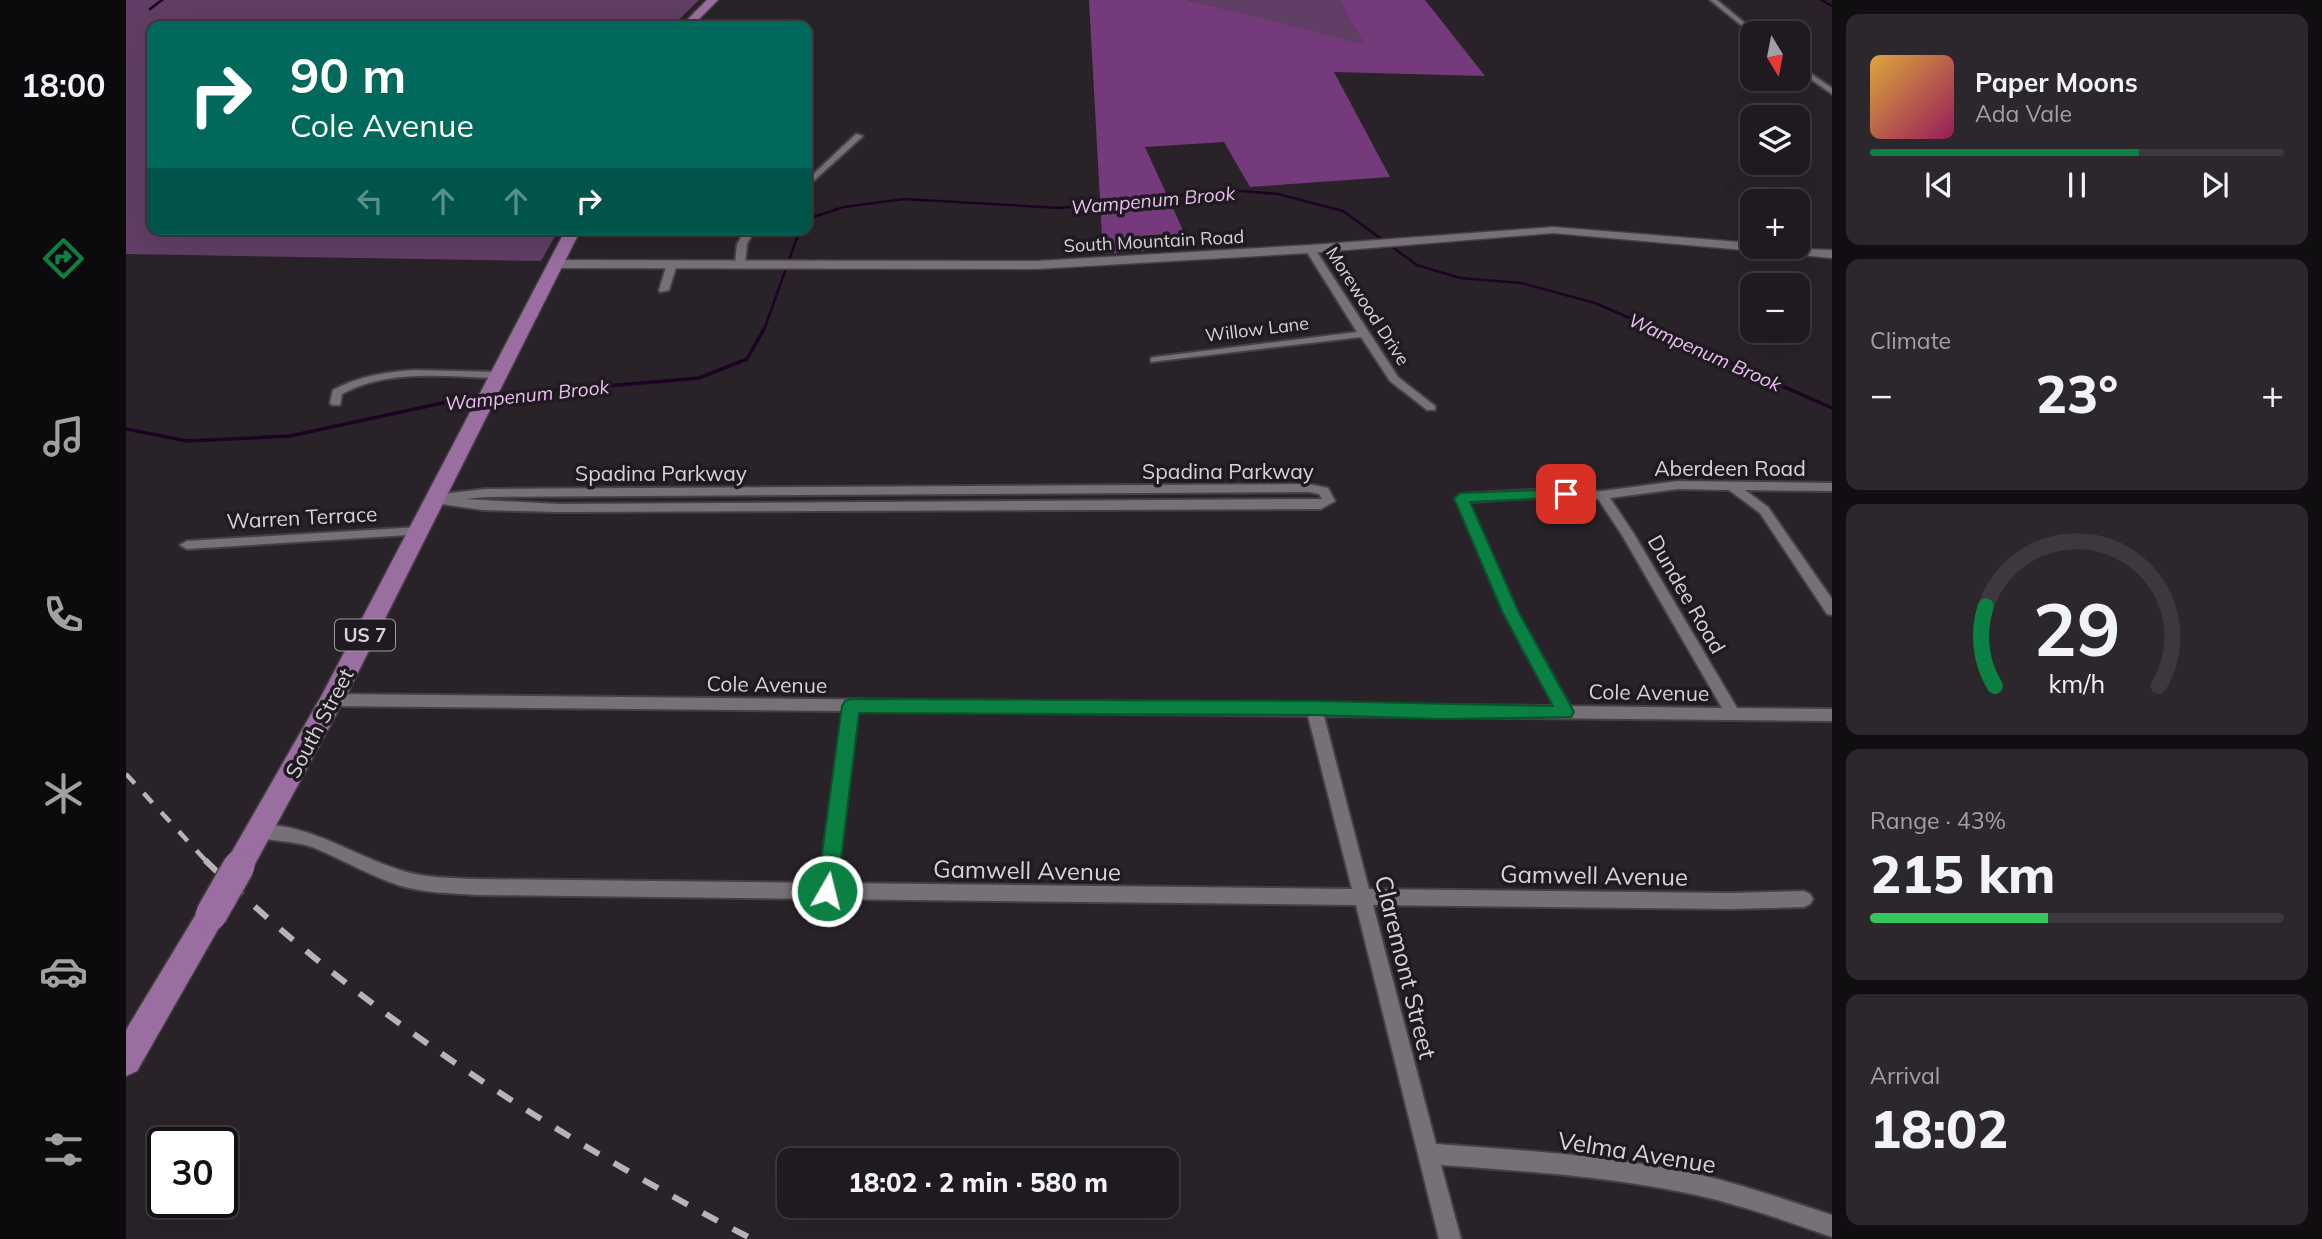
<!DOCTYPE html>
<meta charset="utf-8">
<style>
body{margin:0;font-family:Mulish,sans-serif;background:#2c272c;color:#f1f3f6;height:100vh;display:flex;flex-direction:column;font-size:26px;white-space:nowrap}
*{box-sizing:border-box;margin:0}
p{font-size:23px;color:#a1a1a4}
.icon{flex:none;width:38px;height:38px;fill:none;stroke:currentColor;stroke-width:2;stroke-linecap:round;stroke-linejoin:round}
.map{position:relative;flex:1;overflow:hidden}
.drawer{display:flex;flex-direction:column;gap:14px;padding:14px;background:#110e11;width:490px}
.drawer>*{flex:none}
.top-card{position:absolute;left:21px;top:21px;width:665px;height:214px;border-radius:14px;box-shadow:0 7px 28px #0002,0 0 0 2px #3c383d;background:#00695c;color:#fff;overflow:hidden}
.needle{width:46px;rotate:170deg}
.tools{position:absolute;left:1614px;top:21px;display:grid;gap:14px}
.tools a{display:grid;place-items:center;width:70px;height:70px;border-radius:14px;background:#1f1a1f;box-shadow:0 7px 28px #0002,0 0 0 2px #3c383d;font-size:35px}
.speed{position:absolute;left:21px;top:1127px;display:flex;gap:14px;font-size:35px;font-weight:700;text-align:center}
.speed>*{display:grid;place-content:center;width:91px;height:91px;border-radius:50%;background:#1f1a1f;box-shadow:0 7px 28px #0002,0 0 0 2px #3c383d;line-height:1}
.speed .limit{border:4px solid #111;border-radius:10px;background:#fff;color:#111}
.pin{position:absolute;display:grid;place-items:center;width:60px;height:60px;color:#fff;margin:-30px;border-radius:14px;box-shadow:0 4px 10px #0006}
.me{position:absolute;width:77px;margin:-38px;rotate:8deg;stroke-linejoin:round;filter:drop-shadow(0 0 5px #0008)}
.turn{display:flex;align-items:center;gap:24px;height:147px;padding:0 28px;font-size:32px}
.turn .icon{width:91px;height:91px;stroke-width:2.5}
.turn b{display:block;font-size:49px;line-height:60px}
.lanes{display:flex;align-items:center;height:66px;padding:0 28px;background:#0003;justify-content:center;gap:35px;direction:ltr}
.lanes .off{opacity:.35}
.big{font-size:52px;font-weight:800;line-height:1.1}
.drawer .widget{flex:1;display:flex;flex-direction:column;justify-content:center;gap:10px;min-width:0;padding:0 24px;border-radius:14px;background:#2c272c}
.drawer .dial{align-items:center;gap:0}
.dial svg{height:182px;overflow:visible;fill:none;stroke:#3c383d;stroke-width:7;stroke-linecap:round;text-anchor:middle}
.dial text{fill:#f1f3f6;stroke:none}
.song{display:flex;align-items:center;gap:21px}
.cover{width:84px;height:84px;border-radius:10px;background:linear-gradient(135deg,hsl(40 70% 55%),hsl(330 70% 35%))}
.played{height:7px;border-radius:4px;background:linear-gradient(90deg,#0b8043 65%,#3c383d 65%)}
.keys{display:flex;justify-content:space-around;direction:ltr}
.heat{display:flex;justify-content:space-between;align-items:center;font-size:38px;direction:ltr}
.charge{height:10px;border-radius:5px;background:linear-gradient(90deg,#34c759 43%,#3c383d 0)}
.trip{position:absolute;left:651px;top:1148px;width:402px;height:70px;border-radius:14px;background:#1f1a1f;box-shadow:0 7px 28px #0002,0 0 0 2px #3c383d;font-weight:800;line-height:70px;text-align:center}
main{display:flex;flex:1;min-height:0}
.menu{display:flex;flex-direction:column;width:126px;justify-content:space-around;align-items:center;background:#0c0a0c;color:#a1a1a4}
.menu .icon{width:49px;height:49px}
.menu .current{color:#0b8043}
.menu b{font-size:32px;color:#f1f3f6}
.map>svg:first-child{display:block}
.green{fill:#613e65}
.forest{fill:#743a7c}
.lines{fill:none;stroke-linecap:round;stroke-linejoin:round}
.stream-far1{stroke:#1e0222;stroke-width:2.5}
.stream{stroke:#1e0222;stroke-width:3.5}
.minor-casing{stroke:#444045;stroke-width:4}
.tertiary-casing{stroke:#444045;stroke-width:3}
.trunk-casing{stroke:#444045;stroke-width:3}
.minor{fill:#777077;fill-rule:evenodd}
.tertiary{fill:#777077;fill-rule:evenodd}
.trunk{fill:#9a6ea0;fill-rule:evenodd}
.rail-far1{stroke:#b7b4b8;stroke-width:4.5;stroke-dasharray:13 13;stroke-linecap:butt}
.rail{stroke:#b7b4b8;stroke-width:6;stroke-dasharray:17 17;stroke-linecap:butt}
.trunk-bridge-casing{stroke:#444045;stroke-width:34;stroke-linecap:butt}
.trunk-bridge{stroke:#9a6ea0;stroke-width:31}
.route{fill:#0b8043;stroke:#07532c;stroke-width:2}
.labels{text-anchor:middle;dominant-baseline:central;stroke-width:7;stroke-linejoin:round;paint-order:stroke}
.far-street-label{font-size:18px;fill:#d6d3d7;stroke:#1f1a20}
.far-water-label{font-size:19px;font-style:italic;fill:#eebdf4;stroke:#1f1a20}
.shield{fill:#1f1a20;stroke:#9f9ca0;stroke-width:2}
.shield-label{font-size:19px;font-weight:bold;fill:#d6d3d7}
.street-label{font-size:21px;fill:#d6d3d7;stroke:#1f1a20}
.near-street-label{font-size:24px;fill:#d6d3d7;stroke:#1f1a20}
</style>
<main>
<nav class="menu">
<b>18:00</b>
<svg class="icon current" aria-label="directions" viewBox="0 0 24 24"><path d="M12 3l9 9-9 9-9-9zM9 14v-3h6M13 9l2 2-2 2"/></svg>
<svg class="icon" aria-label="music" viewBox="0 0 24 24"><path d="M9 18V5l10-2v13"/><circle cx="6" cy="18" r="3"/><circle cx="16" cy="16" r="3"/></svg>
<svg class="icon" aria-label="phone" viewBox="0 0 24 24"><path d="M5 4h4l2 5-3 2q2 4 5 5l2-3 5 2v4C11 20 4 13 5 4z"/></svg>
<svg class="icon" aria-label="climate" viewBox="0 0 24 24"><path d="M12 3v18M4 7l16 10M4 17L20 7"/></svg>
<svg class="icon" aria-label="car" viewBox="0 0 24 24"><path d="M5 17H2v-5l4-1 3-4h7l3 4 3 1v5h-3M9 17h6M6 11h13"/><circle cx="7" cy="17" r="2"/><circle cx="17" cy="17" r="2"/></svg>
<svg class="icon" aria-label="filters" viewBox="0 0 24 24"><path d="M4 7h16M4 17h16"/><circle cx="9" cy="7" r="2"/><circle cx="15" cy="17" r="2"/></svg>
</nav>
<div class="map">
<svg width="1706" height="1239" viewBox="0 0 1706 1239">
<rect width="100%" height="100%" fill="#292329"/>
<g class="green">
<path d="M0,0H573L546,26H26V229H433L415,261L0,254Z"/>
<path d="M1062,0H1213L1240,46Z"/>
</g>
<path class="forest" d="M963,0H1062L1239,45L1213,0H1299L1359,76L1208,72L1264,177L1124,187L1098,142L1019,147L1065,248L977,254Z"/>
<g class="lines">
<g class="stream-far1">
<path d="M1695,0L1706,6"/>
<path d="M24,9L36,0"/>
<path d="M681,219L718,207L778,199L934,208L1102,190L1152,194L1217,211L1291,265L1334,278L1395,283L1469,303L1531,330"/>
<path d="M638,330L674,229"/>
</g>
<g class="stream">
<path d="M1527,329L1706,408"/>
<path d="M368,396L573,378L621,359L638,329"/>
<path d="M0,429L61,441L164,436L335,399L356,397"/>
</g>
<g class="minor-casing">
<g id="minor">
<path d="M1584,0H1591L1631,33L1626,34Z"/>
<path d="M1671,64L1706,88V94L1671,70Z"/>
<path d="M730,134L737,136L681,187V180Z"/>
<path d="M620,229H629L621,244L619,264L614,267L609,264L611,244Z"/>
<path d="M1184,246L1189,249L1272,377L1309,406V410H1301L1264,381L1235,337L1025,362V358L1029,357L1231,332L1179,249Z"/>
<path d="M546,261L551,264L543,290L534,292L533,290L541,264Z"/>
<path d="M289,370L373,372L379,375L373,378C321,377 263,368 216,394L214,405H206L204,403L207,390C233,376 260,372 289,370Z"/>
<path d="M1552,481L1706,483V491L1619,490L1642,507L1706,599V615L1701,614L1634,513L1603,490L1552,489L1484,498L1508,534L1611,708L1706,709V721L1198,716L1243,889L1605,893L1678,891L1684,894L1687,899L1684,904L1678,907L1605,909L1247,905L1310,1144C1392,1150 1475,1155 1556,1171C1607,1181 1657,1199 1706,1215V1237C1657,1220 1607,1202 1556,1192C1477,1176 1396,1171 1315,1165L1335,1239H1313L1230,905L350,895C325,893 299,893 275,886C244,876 216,859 186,847C166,840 145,842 128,836L126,831L128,826L134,824C188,826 224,854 274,870C298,878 325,878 350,879L693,883L717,711L206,706L201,704L199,700L201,696L206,694L1183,704L1188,702L1193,704L1428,706L1378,613L1329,498L1335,494L1405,490L1476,491ZM1405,498L1472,499L1496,535L1596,708L1444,706L1392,613L1343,502ZM732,711L1182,716L1226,889L711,883Z"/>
<path d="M1183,484L1202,488L1209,501L1195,509L433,512L357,510L308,503L302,499L308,495L359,489ZM1183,492L1193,494L1196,499L433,504L339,499L359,497Z"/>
<path d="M293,527L298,528L299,531L298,534L61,549L54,545L61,541Z"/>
</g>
</g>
<g class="tertiary-casing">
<path id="tertiary" d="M1427,227L1626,243V247L1706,250V258L1427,233L1184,253L911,269L431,268L425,264L431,260L911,261L1184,245Z"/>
</g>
<g class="trunk-casing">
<g id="trunk">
<path d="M581,0H592L566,26H555Z"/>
<path d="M440,229H455L218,700L123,875L113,878L103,875L99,866L103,857L196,695Z"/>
<path d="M85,902L95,906L99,915L95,924L11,1071L0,1076V1030L75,906Z"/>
</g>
</g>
<use href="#minor" class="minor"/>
<use href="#tertiary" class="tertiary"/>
<use href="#trunk" class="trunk"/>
<path class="rail-far1" d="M0,774L81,862"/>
<path class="rail" d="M79,860C239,1016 429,1136 626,1239"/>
<g class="trunk-bridge-casing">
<path id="trunk-bridge" d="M85,915L113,866"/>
</g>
<use href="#trunk-bridge" class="trunk-bridge"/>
</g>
<path class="route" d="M1440,489L1447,494L1445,497L1344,502L1393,613L1448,712L1445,717L1317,719L1188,715L733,713L711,891L708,897L701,899L694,897L691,891L716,706L719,701L725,699L1188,701L1427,706L1377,613L1328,498L1335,493Z"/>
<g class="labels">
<g class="far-street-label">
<text transform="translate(1028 241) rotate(-3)">South Mountain Road</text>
<text transform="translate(1242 306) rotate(57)">Morewood Drive</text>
<text transform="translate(1131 329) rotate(-7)">Willow Lane</text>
</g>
<g class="far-water-label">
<text transform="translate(1027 200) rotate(-5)">Wampenum Brook</text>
<text transform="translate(1579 352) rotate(24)">Wampenum Brook</text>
<text transform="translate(401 395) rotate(-6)">Wampenum Brook</text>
</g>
<rect class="shield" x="209" y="619.5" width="60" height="31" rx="5"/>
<g class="shield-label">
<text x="239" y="635">US 7</text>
</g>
<g class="street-label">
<text x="1604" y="468">Aberdeen Road</text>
<text x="1102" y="471">Spadina Parkway</text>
<text x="535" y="473">Spadina Parkway</text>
<text transform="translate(176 517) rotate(-3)">Warren Terrace</text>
<text transform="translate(1561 594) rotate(60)">Dundee Road</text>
<text transform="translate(641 684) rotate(1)">Cole Avenue</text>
<text transform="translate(1523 692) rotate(1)">Cole Avenue</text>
<text transform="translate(193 723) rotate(-62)">South Street</text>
</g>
<g class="near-street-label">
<text transform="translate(901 870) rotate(1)">Gamwell Avenue</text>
<text transform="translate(1468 875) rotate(1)">Gamwell Avenue</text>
<text transform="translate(1280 967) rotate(76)">Claremont Street</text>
<text transform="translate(1511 1152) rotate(9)">Velma Avenue</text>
</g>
</g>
</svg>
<div class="tools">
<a><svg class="needle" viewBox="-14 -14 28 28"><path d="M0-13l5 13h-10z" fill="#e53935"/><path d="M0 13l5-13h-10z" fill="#a1a1a4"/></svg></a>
<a><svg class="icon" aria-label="layers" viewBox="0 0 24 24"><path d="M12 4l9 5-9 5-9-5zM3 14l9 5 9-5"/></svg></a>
<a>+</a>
<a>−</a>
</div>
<div class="speed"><div class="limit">30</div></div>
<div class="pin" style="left:1440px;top:494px;background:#d93025"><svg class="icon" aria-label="arrive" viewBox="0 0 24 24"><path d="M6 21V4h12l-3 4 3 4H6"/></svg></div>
<svg class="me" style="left:701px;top:891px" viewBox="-20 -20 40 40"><circle r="17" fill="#0b8043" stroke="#fff" stroke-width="3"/><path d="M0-11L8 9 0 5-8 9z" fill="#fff"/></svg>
<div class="trip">18:02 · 2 min · 580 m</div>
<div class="top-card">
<div class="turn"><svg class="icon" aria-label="right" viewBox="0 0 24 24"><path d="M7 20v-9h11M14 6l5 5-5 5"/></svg><div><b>90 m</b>Cole Avenue</div></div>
<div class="lanes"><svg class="icon off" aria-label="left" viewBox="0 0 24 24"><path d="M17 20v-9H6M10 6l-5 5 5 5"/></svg><svg class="icon off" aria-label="ahead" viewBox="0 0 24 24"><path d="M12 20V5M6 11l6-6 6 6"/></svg><svg class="icon off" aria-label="ahead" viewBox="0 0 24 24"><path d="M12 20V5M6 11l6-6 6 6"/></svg><svg class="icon" aria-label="right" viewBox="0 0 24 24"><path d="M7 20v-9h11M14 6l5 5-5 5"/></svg></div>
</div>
</div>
<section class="drawer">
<div class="widget">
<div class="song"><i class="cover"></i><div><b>Paper Moons</b><p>Ada Vale</p></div></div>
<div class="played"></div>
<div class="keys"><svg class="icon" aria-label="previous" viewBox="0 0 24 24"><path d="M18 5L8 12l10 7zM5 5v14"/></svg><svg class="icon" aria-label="pause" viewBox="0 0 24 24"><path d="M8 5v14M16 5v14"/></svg><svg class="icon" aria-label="next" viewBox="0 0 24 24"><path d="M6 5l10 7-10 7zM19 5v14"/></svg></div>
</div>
<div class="widget"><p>Climate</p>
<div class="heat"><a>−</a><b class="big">23°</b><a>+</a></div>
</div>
<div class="widget dial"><svg viewBox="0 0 100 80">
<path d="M14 69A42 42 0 1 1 86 69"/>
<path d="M14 69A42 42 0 0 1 10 34" stroke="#0b8043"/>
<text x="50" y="56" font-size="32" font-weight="700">29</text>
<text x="50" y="72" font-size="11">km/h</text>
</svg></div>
<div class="widget"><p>Range · 43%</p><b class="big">215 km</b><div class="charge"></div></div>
<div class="widget"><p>Arrival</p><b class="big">18:02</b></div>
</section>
</main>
